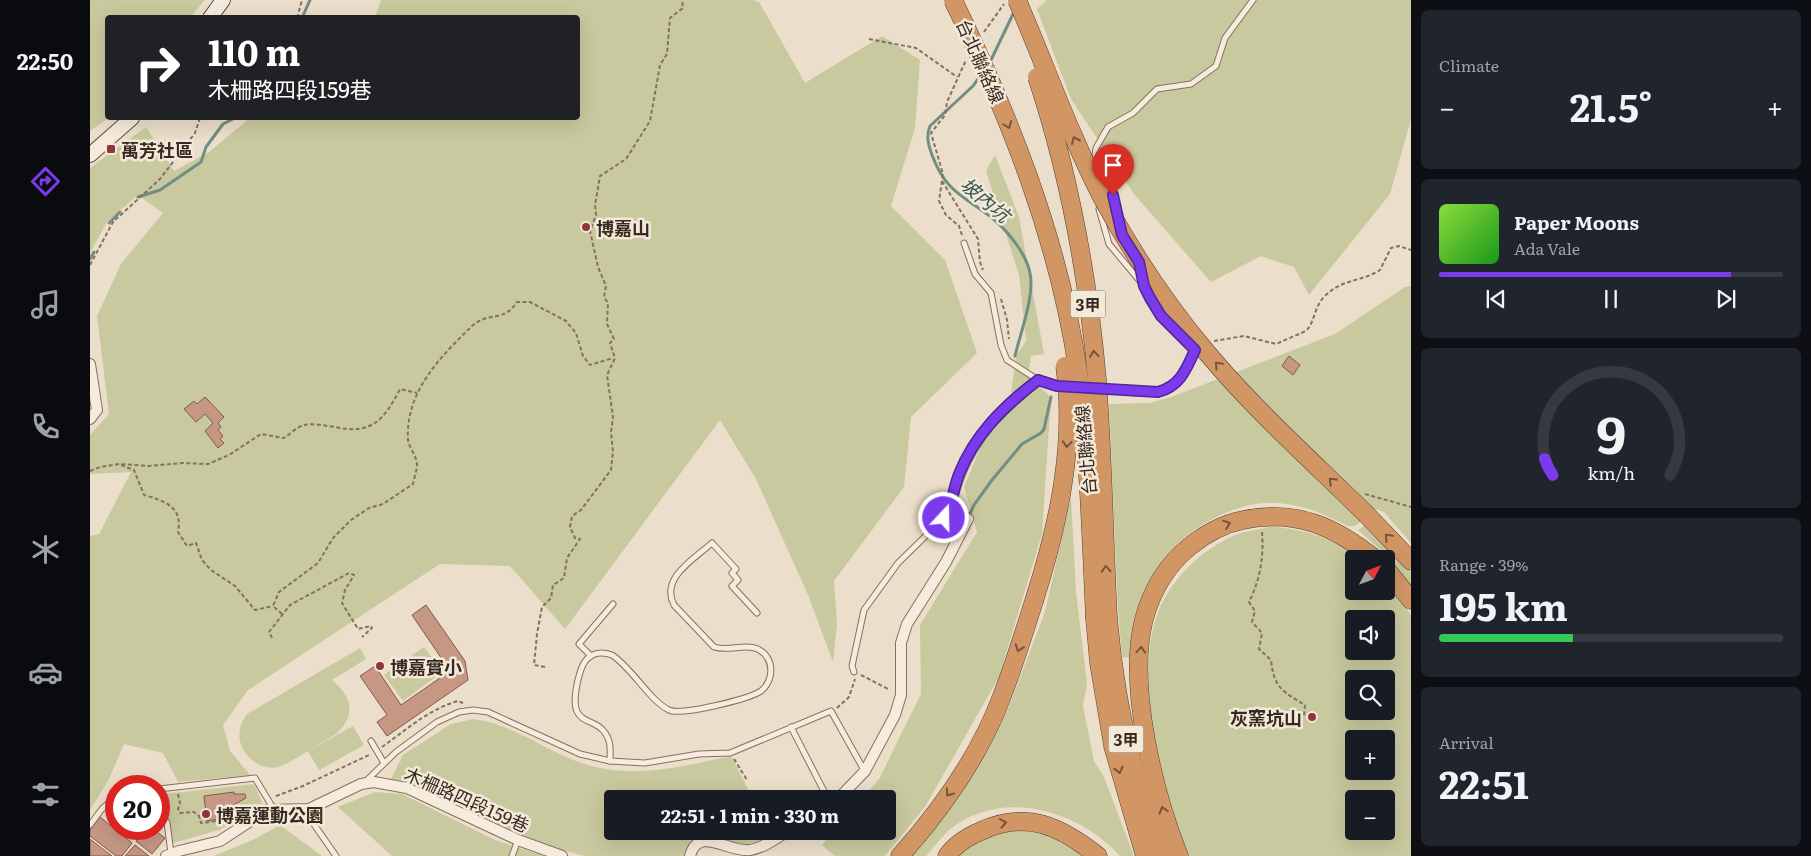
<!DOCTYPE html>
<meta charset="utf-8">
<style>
body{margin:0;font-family:Literata,"Noto Sans TC",serif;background:#20242c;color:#f1f3f6;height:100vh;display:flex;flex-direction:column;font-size:19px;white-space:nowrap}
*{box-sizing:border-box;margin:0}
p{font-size:16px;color:#9ea1a6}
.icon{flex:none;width:28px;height:28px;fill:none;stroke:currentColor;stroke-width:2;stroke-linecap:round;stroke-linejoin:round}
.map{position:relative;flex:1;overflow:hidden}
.drawer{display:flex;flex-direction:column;gap:10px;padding:10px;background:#0d0f14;width:400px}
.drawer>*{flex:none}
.guide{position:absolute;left:15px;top:15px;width:475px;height:105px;border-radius:5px;box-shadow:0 5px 20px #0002;background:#202124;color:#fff;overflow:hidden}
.needle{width:32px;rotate:49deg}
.tools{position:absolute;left:1255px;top:550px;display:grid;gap:10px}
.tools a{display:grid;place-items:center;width:50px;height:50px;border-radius:5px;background:#171b24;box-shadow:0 5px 20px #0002;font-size:25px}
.speed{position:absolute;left:15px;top:775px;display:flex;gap:10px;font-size:25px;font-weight:700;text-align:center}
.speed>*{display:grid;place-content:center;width:65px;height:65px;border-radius:50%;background:#171b24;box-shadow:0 5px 20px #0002;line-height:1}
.speed .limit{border:8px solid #d22;background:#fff;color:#111}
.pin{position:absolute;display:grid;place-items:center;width:42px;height:42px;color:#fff;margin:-51px -21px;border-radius:50% 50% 50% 0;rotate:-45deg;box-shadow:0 0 5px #0007}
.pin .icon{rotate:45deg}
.me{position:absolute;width:55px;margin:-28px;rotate:21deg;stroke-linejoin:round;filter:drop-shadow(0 0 4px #0008)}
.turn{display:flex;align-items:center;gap:18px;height:105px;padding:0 20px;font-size:22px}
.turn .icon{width:65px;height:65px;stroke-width:2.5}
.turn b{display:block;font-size:35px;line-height:42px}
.big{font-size:38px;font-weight:700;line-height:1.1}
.drawer .card{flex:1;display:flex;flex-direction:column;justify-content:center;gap:8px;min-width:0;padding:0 18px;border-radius:8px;background:#20242c}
.drawer .dial{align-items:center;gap:0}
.dial svg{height:130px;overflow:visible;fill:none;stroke:#363941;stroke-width:7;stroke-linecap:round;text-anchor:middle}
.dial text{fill:#f1f3f6;stroke:none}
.song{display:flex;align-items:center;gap:15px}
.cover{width:60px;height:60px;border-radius:8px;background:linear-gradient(135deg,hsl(90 70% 55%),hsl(120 70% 35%))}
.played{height:5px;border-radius:2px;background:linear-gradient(90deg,#7c3aed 85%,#363941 85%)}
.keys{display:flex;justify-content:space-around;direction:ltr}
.heat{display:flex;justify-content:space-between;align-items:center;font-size:28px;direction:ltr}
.charge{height:8px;border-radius:4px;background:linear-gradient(90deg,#34c759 39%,#363941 0)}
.trip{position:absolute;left:514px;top:790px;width:292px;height:50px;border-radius:5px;background:#171b24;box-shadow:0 5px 20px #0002;font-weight:700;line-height:50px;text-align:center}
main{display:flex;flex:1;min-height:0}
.dock{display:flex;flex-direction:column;width:90px;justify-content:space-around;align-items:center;background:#090b0e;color:#9ea1a6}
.dock .icon{width:35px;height:35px}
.dock .active{color:#7c3aed}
.dock b{font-size:22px;color:#f1f3f6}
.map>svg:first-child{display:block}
.green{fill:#c8c99e;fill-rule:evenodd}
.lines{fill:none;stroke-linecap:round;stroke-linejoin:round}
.stream{stroke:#718e84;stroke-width:3}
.building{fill:#c69883;stroke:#835948}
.service-casing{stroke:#867060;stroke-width:7}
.minor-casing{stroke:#867060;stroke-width:12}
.secondary-casing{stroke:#685243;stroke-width:16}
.motorway-casing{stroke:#554033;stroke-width:19}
.path{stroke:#867060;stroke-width:2;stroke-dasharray:4 2.5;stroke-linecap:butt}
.service{stroke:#f6ecdd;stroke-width:5}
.minor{stroke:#f6ecdd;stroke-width:10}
.secondary{stroke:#f6ecdd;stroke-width:14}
.motorway{stroke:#d19663;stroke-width:18}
.motorway-bridge-casing{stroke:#554033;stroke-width:19;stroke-linecap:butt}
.motorway-bridge{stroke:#d19663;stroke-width:18}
.oneway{stroke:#75553c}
.route-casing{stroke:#51269a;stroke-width:12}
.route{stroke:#7c3aed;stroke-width:9}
.poi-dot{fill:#90353f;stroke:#f3e9d9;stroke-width:2}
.labels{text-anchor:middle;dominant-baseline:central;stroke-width:5;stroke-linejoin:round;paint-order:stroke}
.shield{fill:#f3e9d9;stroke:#706359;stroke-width:1}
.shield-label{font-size:16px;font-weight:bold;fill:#382a22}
.street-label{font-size:18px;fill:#382a22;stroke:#f3e9d9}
.poi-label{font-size:18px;font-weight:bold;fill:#382a22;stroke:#f3e9d9;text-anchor:start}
.water-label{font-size:19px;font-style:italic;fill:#335651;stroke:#f3e9d9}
</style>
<main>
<nav class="dock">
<b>22:50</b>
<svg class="icon active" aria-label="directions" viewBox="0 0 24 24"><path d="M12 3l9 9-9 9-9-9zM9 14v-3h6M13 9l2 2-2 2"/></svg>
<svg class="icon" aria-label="music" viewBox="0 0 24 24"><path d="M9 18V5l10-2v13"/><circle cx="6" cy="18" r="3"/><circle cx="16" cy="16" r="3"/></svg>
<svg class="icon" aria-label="phone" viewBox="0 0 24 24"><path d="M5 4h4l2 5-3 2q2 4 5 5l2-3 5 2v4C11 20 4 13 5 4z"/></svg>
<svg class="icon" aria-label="climate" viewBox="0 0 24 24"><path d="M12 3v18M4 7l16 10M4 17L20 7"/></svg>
<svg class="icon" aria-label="car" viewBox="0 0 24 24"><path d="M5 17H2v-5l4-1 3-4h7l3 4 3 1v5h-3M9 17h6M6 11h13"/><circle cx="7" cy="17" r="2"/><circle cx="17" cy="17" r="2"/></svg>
<svg class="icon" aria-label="filters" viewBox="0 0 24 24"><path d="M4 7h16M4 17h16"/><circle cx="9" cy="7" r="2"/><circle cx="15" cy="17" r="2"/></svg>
</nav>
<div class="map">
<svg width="1321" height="856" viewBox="0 0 1321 856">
<rect width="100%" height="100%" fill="#ebdeca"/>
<g class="green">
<path d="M0,0H115L100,17L18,18L19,118L0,131Z"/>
<path d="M291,0H663L669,2L715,83L792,36L830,60L825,128L801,206L855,260L887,353L821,417L814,487L744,581L747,624L743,662L718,595L666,479L630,420L475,629L420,566L350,564L158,690L133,725L140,751L160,775L88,782L73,753L34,744L18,781L0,810V536L9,534L41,472L0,474V435L19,414L7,316L31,264L73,213L48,195L17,222L0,253V168L56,127L84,171L119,152L160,118H488V18L285,17Z"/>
<path d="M957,0H1321V119L1300,194L1219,295L1204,267L1171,256L1121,282L1044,194L981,99L947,9Z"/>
<path d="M905,155L929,217L954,354L941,356L938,377L961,397L952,534L909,677L835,807L795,856H745L732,845L744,831H798V799H772L789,779L831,694L830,625L887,532L874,487L891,446L920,402L926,356L936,341L929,275L896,171Z"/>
<path d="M1321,286V543L1294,512L1284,509C1276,512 1272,524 1264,526C1258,528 1249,521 1243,519C1224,509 1196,501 1174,503C1156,504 1138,511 1123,519C1067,547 1045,597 1041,658L1032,657L1028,608L1019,404L1060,403L1081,397L1245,334L1315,287Z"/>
<path d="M981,497L986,592L997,683L993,706L1004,761L1014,777L1044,856H1030C989,810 911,787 859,830C851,837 844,848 836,856H819L882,775L919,706L955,612Z"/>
<path d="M1275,525L1321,573V587L1298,556L1268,530Z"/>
<path d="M1178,527C1214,528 1241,538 1271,559H1264V591H1296V582L1309,596L1321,615V856H1099C1074,793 1044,681 1067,615C1079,580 1114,547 1148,534C1158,531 1168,530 1178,527ZM1264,619H1296V651H1264ZM1264,679H1296V711H1264ZM1264,739H1296V771H1264ZM1264,799H1296V831H1264Z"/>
<path d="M334,647L352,672L313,701L294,675Z"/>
<path d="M270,648L276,659L242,680C262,697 267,714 246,734C232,742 201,763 188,767C174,771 157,759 152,747C147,735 149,725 157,714Z"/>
<path d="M383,719C419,723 452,748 486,761C537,781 590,767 641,756L660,793H668L670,799H522V831H678L679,837C669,841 656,846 645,844C624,841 602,822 595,856H495L462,847L429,835L326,785L324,783L326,775L318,772L311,780L301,779L313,755L361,724Z"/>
<path d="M263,726L274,745L229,770L218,751Z"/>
<path d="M164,784L173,804L129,830L83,843L74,794Z"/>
<path d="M285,792L312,794L405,840L454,856H302L248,807Z"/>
<path d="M190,825L232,856H124L165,839Z"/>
<path d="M933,829L955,834L995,856H866C890,839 903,832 933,829Z"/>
</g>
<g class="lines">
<g class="stream">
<path d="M212,18L220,0"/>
<path d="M900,62L924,12"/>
<path d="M890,76L883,86L840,126C836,136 838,144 842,155C856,192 872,195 901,217C917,230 936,253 940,273C945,295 930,334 925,356"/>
<path d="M48,197L70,190L111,162L116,147L133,124L145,118"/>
<path d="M19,223L30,212"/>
<path d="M0,259L4,252"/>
<path d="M879,516L884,505L902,480L932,444L951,433L954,429L961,397"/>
</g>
</g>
<g class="building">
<path d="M1199,356L1210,365L1203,375L1192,366Z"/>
<path d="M115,397L134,417L128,423L131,427L128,430L133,436L130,439L134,443L128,448L115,431L123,423L115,414L106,422L94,409L104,401L107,404Z"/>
<path d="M336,605L375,661L378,680L297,736L287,722L297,715L270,676L285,666L311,705L360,671L322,615Z"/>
<path d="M144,792V794H155L156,798L136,809L137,818L117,821L114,796Z"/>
<path d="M10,817L42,843L32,856H26L0,836V830Z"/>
<path d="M40,829H54L47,838L38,831Z"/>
<path d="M55,829H63L75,838L62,854L46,841Z"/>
<path d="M0,839L22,856H0Z"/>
<path d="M45,845L59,856H35Z"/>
</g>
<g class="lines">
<g class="service-casing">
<g id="service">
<path d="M1009,209L1019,244L1054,286"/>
<path d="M1028,211L1005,155L1006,148L1018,127L1043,113L1067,89L1101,84L1126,66L1135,38L1163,0"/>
<path d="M874,243L885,274L901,293L911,345L917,360L948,380L973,387"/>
<path d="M1011,389C1034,391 1072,401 1089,381C1097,372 1101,361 1105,350C1084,329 1058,307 1052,276"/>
<path d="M501,656L489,644L523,604"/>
<path d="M764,672L762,666L774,610L808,563L854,518L860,508"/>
<path d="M701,727L738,799"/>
<path d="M281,741L294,763"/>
<path d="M520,761C520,755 521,747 519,741C509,710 475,735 488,680C490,673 491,665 497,659C504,652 513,652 522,655C542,668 560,701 579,710C591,716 659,699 671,691C681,683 684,668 677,657C664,638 642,653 624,647L584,605C570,578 604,559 622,543L646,569L642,573L648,580L642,586L667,613"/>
<path d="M276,781L306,752L347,722L369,712L383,710L398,712L490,754L520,761L555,763L609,754L640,753L741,711L774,770"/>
<path d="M317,788L322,774"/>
<path d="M69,789L165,778L183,808"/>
<path d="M69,808L77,823L81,853"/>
<path d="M214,810L246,856"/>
<path d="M0,825L12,809L26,797"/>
<path d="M422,856L428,840"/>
</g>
</g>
<g class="minor-casing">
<g id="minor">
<path d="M0,364L7,410L0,419"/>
<path d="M748,799L775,771L805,715L811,695V643L817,624L856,562L878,519L860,508C872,449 902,416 948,380"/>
<path d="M76,856L89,851L130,841L177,810L219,809L271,784L284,782L317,788L428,840L472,856"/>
<path d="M600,856C608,825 639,853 660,850C673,848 687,838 698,831"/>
</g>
</g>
<g class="secondary-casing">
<g id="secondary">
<path d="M120,18L133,0"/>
<path d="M0,155L42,118"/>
</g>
</g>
<g class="motorway-casing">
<g id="motorway">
<path d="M1277,515L1321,561"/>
<path d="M1296,569L1321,600"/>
<path d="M1018,618C1025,700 1042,779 1072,856"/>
<path d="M1005,619L1009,663L1023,746L1055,856"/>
<path d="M810,856C852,809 890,755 912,696C924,665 934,633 944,601"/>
<path d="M857,856C865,845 879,836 891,831C937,810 970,826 1008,856"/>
<path d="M1089,856C1064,793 1037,686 1054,619C1062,590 1077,565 1099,547C1115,534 1133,524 1153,520C1206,509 1244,526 1285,559"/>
</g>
</g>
<g class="path">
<path d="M207,18L212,0"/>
<path d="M894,32L914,4"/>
<path d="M779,39L826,48L867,77"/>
<path d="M852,181L888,239L890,262L893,270"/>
<path d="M872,235L869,226L856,215L849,201L853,174L841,133L855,115L857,102L876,60"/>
<path d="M0,265L23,222L70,179L105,133L110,118"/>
<path d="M911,299L917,320L919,339"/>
<path d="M1124,341L1154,336L1186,344L1216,331C1225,322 1224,307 1234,297C1252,278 1272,282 1290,270L1301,248L1309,246L1321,250"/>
<path d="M31,465L44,470L54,495C75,501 93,507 88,532L97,546L106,543L112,560L121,570L145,586L165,610L183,606"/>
<path d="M0,471L10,467L29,464L59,466L92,463L118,464L139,455L171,434L194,438C200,434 207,427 214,425C223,423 236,426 245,427C282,435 294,420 310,389L327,393"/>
<path d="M1275,494L1321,507"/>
<path d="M1172,532C1174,557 1170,580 1159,602L1165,611L1162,622L1172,633L1169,649L1181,660C1184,688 1192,691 1215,705L1214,717"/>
<path d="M192,614L183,606L189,592L228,563L243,538L261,520L279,508L293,504L323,484C324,478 327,471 327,465C327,456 319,448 318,440C315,392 351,356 382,326C398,311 414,323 427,302H440L476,321L486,333L493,356L500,365L523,358"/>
<path d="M182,638L179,632L200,605L259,573L264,575L255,590L252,603L268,629L281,626L282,628L272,637"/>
<path d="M455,667L444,665L447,634L452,607L461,598L463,585L474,578L477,558L490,539L485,538L480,527L482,516L491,510L521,470L523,452L521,432L523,417L517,375L525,358L520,343L524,339L517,324L518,303L514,297L516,286L508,267L500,231L506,215L505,205L510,176L536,159L560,121L570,65L577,54L580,18L593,8L592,0"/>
<path d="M771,675L800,690"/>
<path d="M747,708L759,697L765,679"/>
<path d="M292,747C316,730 339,709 368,701L373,703"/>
<path d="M644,759L657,780"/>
<path d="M88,794L90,803L88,809L90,813L104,812L109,816L111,823L142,819L144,821"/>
<path d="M186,796L213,786L279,755"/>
</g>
<use href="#service" class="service"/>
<use href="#minor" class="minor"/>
<use href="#secondary" class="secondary"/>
<use href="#motorway" class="motorway"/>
<g class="motorway-bridge-casing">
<g id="motorway-bridge">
<path d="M863,0C920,117 969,241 988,371C999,453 1001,536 1005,619"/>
<path d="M927,0C956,67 980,136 1014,201C1043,254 1078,307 1118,354C1166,411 1223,462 1277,515"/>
<path d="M947,77C979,174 998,277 1007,379C1013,458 1014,538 1018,618"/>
<path d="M944,601C968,526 986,446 975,366"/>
</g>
</g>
<use href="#motorway-bridge" class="motorway-bridge"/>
</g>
<defs><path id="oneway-chevron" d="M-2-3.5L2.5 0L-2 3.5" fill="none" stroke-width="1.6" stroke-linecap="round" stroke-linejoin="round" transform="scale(1.25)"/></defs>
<g class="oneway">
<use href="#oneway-chevron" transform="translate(918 125) rotate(69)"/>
<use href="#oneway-chevron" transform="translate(985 140) rotate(-114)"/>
<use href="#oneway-chevron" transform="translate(1004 354) rotate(-96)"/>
<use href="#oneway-chevron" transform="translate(1128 365) rotate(-133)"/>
<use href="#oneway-chevron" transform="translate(977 444) rotate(94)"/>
<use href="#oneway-chevron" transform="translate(1242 481) rotate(-136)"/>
<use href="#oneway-chevron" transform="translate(1137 524) rotate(-21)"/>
<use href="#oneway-chevron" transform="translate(1298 537) rotate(-133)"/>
<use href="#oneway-chevron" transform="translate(1016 569) rotate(-93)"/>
<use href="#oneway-chevron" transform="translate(929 648) rotate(109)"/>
<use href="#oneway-chevron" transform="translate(1051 650) rotate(-86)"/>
<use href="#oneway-chevron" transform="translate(1029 770) rotate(76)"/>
<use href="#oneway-chevron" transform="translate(859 793) rotate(126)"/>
<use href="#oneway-chevron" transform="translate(1073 810) rotate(-106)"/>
<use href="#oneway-chevron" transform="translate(913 823) rotate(-11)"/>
</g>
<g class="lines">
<g class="route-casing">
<path id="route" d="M854,518C863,504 863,489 869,474C885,434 914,406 948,380L967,386L1068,392C1090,386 1096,370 1105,350L1071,316L1060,298L1054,286L1049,262L1032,235L1023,195"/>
</g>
<use href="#route" class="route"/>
</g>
<g class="poi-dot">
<rect x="16" y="144" width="10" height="10" rx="2.5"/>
<circle cx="496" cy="227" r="5"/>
<circle cx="290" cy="666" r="5"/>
<circle cx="1222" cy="717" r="5"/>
<circle cx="116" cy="814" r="5"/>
</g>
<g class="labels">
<g class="shield">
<rect x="980.5" y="290.5" width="35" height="27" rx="4"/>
<rect x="1018.5" y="725.5" width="35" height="27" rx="4"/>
</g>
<g class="shield-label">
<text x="998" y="304">3甲</text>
<text x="1036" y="739">3甲</text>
</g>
<g class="street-label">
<text transform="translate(891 61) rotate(66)">台北聯絡線</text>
<text transform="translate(995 450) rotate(-95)">台北聯絡線</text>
<text transform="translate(377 799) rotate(24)">木柵路四段159巷</text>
</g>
<g class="poi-label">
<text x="31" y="149">萬芳社區</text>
<text x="506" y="227">博嘉山</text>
<text x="300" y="666">博嘉實小</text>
<text x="1212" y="717" text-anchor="end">灰窯坑山</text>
<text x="126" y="814">博嘉運動公園</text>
</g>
<g class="water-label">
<text transform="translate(896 199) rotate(40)">坡內坑</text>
</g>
</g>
</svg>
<div class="tools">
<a><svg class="needle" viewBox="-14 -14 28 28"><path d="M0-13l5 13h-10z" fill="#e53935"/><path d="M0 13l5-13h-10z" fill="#9ea1a6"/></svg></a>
<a><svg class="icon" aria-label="sound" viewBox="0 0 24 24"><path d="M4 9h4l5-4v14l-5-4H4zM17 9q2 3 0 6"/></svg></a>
<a><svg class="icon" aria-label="search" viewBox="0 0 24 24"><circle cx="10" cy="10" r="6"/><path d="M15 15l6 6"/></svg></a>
<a>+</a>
<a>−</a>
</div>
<div class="speed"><div class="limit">20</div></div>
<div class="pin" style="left:1023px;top:195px;background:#d93025"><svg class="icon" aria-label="arrive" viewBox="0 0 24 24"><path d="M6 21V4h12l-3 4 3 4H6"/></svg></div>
<svg class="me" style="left:854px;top:518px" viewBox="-20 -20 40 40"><circle r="17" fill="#7c3aed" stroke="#fff" stroke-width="3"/><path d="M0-11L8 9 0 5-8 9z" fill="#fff"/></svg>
<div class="trip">22:51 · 1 min · 330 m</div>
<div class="guide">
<div class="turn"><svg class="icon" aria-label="right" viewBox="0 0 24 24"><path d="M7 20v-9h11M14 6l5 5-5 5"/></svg><div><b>110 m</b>木柵路四段159巷</div></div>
</div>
</div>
<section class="drawer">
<div class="card"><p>Climate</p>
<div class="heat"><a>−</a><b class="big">21.5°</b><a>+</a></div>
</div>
<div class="card">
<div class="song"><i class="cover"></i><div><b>Paper Moons</b><p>Ada Vale</p></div></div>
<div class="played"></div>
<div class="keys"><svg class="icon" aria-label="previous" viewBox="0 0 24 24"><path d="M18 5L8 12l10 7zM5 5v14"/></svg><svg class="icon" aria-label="pause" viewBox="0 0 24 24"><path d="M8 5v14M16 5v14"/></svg><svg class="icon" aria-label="next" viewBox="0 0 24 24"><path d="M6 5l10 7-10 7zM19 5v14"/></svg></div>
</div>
<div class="card dial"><svg viewBox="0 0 100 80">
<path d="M14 69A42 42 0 1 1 86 69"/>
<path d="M14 69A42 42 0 0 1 9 59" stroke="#7c3aed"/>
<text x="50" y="56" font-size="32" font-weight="700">9</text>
<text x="50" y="72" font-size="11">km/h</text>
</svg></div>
<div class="card"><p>Range · 39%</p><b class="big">195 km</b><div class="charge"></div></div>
<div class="card"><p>Arrival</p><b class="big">22:51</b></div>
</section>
</main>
